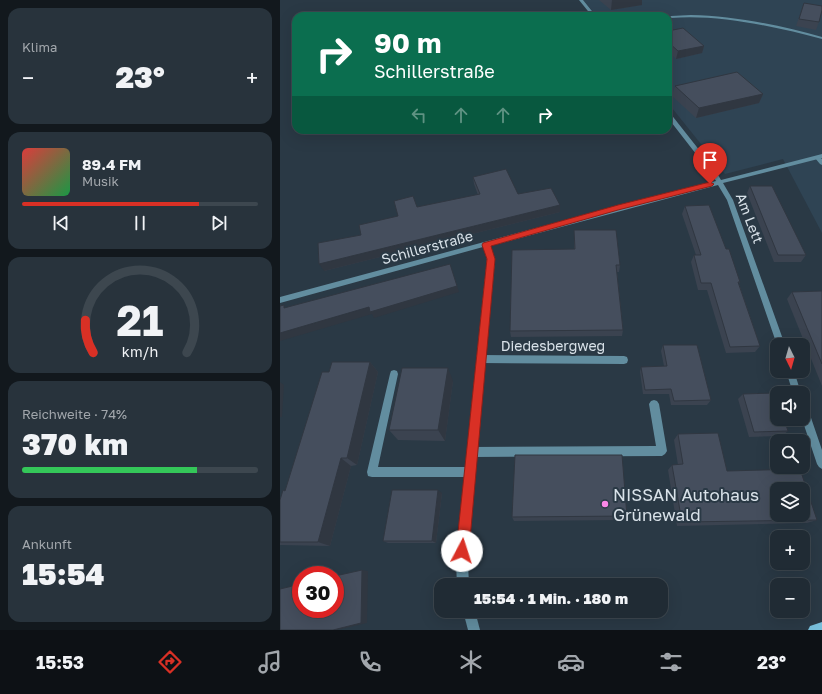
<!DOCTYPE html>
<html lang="de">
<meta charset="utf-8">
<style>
body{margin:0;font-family:"Golos Text",sans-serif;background:#28333c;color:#f1f3f6;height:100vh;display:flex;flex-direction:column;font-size:15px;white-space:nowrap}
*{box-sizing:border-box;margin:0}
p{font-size:13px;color:#a2a7ac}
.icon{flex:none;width:22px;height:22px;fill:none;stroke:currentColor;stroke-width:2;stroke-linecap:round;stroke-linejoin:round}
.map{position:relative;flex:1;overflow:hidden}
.panel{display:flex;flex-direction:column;gap:8px;padding:8px;background:#12181d;width:280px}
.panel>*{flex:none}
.banner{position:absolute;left:12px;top:12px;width:380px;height:122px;border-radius:12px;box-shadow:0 4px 16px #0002,0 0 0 1px #3d474f;background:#0b6e4f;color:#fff;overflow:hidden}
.needle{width:26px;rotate:175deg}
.tools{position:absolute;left:490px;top:338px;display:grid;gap:8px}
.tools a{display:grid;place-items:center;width:40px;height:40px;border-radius:8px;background:#202b34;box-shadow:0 4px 16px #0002,0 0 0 1px #3d474f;font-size:20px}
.speed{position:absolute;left:12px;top:566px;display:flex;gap:8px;font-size:20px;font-weight:700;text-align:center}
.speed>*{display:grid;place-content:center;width:52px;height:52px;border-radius:50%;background:#202b34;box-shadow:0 4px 16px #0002,0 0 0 1px #3d474f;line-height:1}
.speed .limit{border:6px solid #d22;background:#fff;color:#111}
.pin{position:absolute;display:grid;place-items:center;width:34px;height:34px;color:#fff;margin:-41px -17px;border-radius:50% 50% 50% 0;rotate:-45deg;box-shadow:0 0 4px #0007}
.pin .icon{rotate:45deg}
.me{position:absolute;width:44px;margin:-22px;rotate:5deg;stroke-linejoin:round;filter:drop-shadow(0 0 3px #0008)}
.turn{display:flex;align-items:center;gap:14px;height:84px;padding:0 16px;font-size:18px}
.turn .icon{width:52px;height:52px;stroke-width:2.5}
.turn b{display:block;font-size:28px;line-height:34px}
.lanes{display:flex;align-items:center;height:38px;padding:0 16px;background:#0003;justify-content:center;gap:20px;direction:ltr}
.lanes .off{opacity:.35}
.big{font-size:30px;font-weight:800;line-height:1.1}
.panel .widget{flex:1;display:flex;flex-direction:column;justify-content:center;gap:6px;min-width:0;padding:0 14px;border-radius:12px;background:#28333c}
.panel .dial{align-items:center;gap:0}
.dial svg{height:104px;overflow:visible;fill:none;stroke:#3d474f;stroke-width:7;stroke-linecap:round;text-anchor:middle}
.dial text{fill:#f1f3f6;stroke:none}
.song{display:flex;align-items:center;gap:12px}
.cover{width:48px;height:48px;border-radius:6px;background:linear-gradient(135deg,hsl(0 70% 55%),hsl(140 70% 35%))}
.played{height:4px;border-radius:2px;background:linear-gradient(90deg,#d93025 75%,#3d474f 75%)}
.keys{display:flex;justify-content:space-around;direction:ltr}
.heat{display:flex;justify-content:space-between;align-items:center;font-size:22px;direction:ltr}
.charge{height:6px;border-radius:3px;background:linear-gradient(90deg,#34c759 74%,#3d474f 0)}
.trip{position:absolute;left:154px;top:578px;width:234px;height:40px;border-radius:12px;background:#202b34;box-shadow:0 4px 16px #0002,0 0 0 1px #3d474f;font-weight:800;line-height:40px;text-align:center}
.tabs{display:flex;height:64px;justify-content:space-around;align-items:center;background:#0d1115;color:#a2a7ac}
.tabs .icon{width:28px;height:28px}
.tabs .current{color:#d93025}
.tabs b{font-size:18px;color:#f1f3f6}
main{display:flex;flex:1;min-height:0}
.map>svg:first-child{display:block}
.built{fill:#2f4454}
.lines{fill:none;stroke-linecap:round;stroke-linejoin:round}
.lane{fill:#628d9f;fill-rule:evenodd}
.street{fill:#628d9f;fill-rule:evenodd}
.secondary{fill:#77beda;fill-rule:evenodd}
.wall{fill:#3b4350}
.shaded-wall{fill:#303741}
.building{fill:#454e5d;stroke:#303741;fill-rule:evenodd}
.route{fill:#d93025;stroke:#8d1f18}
.poi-dot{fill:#fa87e7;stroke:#2a3945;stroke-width:1.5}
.labels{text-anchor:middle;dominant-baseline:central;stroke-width:4;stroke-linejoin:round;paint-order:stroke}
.street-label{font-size:14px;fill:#d9e2e9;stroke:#2a3945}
.near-poi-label{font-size:17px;fill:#d9e2e9;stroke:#2a3945;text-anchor:start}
</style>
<main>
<section class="panel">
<div class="widget"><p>Klima</p>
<div class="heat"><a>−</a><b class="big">23°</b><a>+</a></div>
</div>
<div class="widget">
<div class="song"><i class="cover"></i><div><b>89.4 FM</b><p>Musik</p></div></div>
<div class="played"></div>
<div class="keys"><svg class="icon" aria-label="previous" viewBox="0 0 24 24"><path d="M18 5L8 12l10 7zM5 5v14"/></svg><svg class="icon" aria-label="pause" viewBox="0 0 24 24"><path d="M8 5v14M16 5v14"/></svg><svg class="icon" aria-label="next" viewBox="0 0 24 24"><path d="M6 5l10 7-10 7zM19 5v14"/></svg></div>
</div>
<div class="widget dial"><svg viewBox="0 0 100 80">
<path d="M14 69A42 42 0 1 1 86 69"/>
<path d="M14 69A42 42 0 0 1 8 44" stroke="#d93025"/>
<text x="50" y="56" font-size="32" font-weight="700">21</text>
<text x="50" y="72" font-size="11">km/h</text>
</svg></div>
<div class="widget"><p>Reichweite · 74%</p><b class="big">370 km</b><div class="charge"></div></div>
<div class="widget"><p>Ankunft</p><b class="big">15:54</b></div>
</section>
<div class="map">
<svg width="542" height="630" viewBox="0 0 542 630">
<rect width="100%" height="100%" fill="#2a3945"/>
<path class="built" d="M303,0H542V233L503,159L445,174L388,103V16H317Z"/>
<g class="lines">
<g class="lane">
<path d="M538,156L542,159V165L540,164L535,158Z"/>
<path d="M201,355L344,356L347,357L348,360L347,363L344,364L201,363L198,362L197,359L198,356Z"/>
<path d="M114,370L117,371L118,374L98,467H190L194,468L195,472L194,476L190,477H92L88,476L87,472L110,374L111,371Z"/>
<path d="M374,400L377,401L379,404L387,451L385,454L382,456L192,457L189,455L187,452L189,449L192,447L376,446L369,404L371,401Z"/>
</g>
<g class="street">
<path d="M299,0H303L316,16H312Z"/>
<path d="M411,15C453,16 501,25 542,37V39C496,27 439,14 391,18L389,17L391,16Z"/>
<path d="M388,112L390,113L435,170L441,180L542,154V158L443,183L453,200L505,345H497L447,200L438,185L210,246L215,259L189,527L188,563L189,585H177L176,563L179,527L207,259L203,247L0,303V297L338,206L436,181L430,172L388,118Z"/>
<path d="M506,371H514L521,393H513Z"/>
<path d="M523,405L526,406L528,409L542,450V469L539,467L537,464L522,419H523Z"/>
<path d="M183,611H195L200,630H188Z"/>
</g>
<path class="secondary" d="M542,622V630H528L530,626Z"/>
</g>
<g class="wall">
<path d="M319,0H362V5L331,10Z"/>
<path d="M524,3L539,22L536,30L516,26Z"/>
<path d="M388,31L424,46L422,53L396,59L388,51Z"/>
<path d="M395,86L483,94L479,103L416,118L392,96Z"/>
<path d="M193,177L238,194L280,205V212L44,271L81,235L137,207L198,195L194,184Z"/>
<path d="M470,186L526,255L521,262H494L467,193Z"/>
<path d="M405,206L460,282L459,284L480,346L475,352L446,353L427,290H418L411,262L414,255H416L402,214Z"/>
<path d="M294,230L340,265L339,272H337L343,330L342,336L231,337L230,331L294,249Z"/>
<path d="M542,291V386L507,299L512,292Z"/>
<path d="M383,345L431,400L427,405H391L389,394H363L360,372L361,367L384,366L381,351Z"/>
<path d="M90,362L98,372L77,465L71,466L50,546L0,545V500L5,491Z"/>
<path d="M173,381L165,441L118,440L109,430Z"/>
<path d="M463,394L508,431L502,436L469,437L458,399Z"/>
<path d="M398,434L447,471L537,520L527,523L397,526L388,470L392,465H398L394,440Z"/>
<path d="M162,493L156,543H108L103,541Z"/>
<path d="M347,516L344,520L234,521L232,517Z"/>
</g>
<g class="shaded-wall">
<path d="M332,0H362V5L331,10Z"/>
<path d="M424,46L422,53L396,59L398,51Z"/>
<path d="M483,94L479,103L416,118L419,108Z"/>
<path d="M280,205V212L44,271L39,264Z"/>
<path d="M177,286L179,292L94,318L92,314L0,341V333L89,307Z"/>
<path d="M90,362L98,372L77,465L67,458Z"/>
<path d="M168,368L173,381L165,441L158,430Z"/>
<path d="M0,382L4,385L2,417H0Z"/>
<path d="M61,458L71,466L50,546L38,542Z"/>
<path d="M158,490L162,493L156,543L152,541Z"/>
<path d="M82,570L88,571L87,623L57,630H53Z"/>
</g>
<g class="building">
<path d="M524,3L542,6V10L539,22L519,19Z"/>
<path d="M403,28L424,46L398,51L388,42V31Z"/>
<path d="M457,72L483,94L419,108L395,86Z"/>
<path d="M226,169L238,194L271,188L280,205L39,264L38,243L81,235L79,225L118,216L114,201L133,196L137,207L200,194L193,177Z"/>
<path d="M470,186H492L526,255H498Z"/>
<path d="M429,205L446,249H449L460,282H458L480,346L450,347L431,283H421L414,255H421L405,206Z"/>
<path d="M294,230H336L340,265H336L343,330L230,331L232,250L295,249Z"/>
<path d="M170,264L177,286L90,312L89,307L0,333V306L4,305V308Z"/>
<path d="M542,291V364L512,292Z"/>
<path d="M383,345H417L431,400L394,401L391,389L365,390L361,367L387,366Z"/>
<path d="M52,362H90L67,458H61L38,542H0V500L3,490L5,491L42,372H49Z"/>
<path d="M122,368H168L158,430H109Z"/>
<path d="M494,393L497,400V419H504L508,431L474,432L463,394Z"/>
<path d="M438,433L447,471L520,469L537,520L402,522L392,465L403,464L398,434ZM497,489H523V515H497Z"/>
<path d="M235,455H342L347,516L232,517Z"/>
<path d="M112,490H158L152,541H103Z"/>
<path d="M82,570L81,623L53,630H0V589L21,584V609H55V576Z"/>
</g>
<path class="route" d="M430,182L434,184L432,186L338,210L211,246L215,259L189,551L187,555L182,557L178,555L176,551L207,259L202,245L203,243L338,205Z"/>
<circle class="poi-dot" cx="325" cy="504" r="4"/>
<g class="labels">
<g class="street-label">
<text transform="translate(470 218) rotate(69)">Am Lett</text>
<text transform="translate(147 247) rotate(-15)">Schillerstraße</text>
<text x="273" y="345">Diedesbergweg</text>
</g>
<g class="near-poi-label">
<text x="333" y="494">NISSAN Autohaus<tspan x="333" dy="20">Grünewald</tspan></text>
</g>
</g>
</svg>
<div class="tools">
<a><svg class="needle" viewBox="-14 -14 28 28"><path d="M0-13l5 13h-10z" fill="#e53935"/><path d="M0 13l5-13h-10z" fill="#a2a7ac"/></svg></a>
<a><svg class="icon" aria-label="sound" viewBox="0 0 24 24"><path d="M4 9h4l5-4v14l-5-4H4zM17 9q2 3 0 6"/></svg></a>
<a><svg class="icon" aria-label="search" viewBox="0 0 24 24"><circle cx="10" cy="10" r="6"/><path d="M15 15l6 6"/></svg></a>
<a><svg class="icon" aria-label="layers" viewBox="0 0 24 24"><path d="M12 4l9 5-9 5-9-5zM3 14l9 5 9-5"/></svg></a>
<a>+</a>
<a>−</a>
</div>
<div class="speed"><div class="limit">30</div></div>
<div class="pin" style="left:430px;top:184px;background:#d93025"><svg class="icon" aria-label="arrive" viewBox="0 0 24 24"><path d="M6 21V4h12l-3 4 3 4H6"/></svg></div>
<svg class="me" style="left:182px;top:551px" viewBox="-20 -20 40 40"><circle r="19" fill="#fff"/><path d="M0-13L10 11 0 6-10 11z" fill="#d93025"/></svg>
<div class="trip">15:54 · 1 Min. · 180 m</div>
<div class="banner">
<div class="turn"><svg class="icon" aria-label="right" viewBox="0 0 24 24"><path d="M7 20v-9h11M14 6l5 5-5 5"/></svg><div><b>90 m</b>Schillerstraße</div></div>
<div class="lanes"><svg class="icon off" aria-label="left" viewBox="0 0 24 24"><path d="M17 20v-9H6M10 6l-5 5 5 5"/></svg><svg class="icon off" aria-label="ahead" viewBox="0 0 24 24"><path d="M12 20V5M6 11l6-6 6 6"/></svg><svg class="icon off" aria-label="ahead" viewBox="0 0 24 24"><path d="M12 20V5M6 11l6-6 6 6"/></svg><svg class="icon" aria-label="right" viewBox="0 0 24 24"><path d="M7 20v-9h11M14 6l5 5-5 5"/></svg></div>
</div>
</div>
</main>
<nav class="tabs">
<b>15:53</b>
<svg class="icon current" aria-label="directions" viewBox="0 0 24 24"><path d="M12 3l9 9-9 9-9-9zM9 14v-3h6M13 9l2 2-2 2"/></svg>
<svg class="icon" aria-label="music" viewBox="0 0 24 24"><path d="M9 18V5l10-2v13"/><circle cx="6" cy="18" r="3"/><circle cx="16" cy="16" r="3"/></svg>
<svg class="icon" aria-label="phone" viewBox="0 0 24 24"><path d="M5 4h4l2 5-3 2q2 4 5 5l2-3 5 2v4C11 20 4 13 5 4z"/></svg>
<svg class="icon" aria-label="climate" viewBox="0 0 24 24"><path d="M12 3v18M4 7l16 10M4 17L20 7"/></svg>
<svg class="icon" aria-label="car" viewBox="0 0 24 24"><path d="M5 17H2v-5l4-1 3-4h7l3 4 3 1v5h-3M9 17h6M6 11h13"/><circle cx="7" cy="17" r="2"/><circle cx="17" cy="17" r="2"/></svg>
<svg class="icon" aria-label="filters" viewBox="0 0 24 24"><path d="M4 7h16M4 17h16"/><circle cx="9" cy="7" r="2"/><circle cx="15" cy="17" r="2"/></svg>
<b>23°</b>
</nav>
